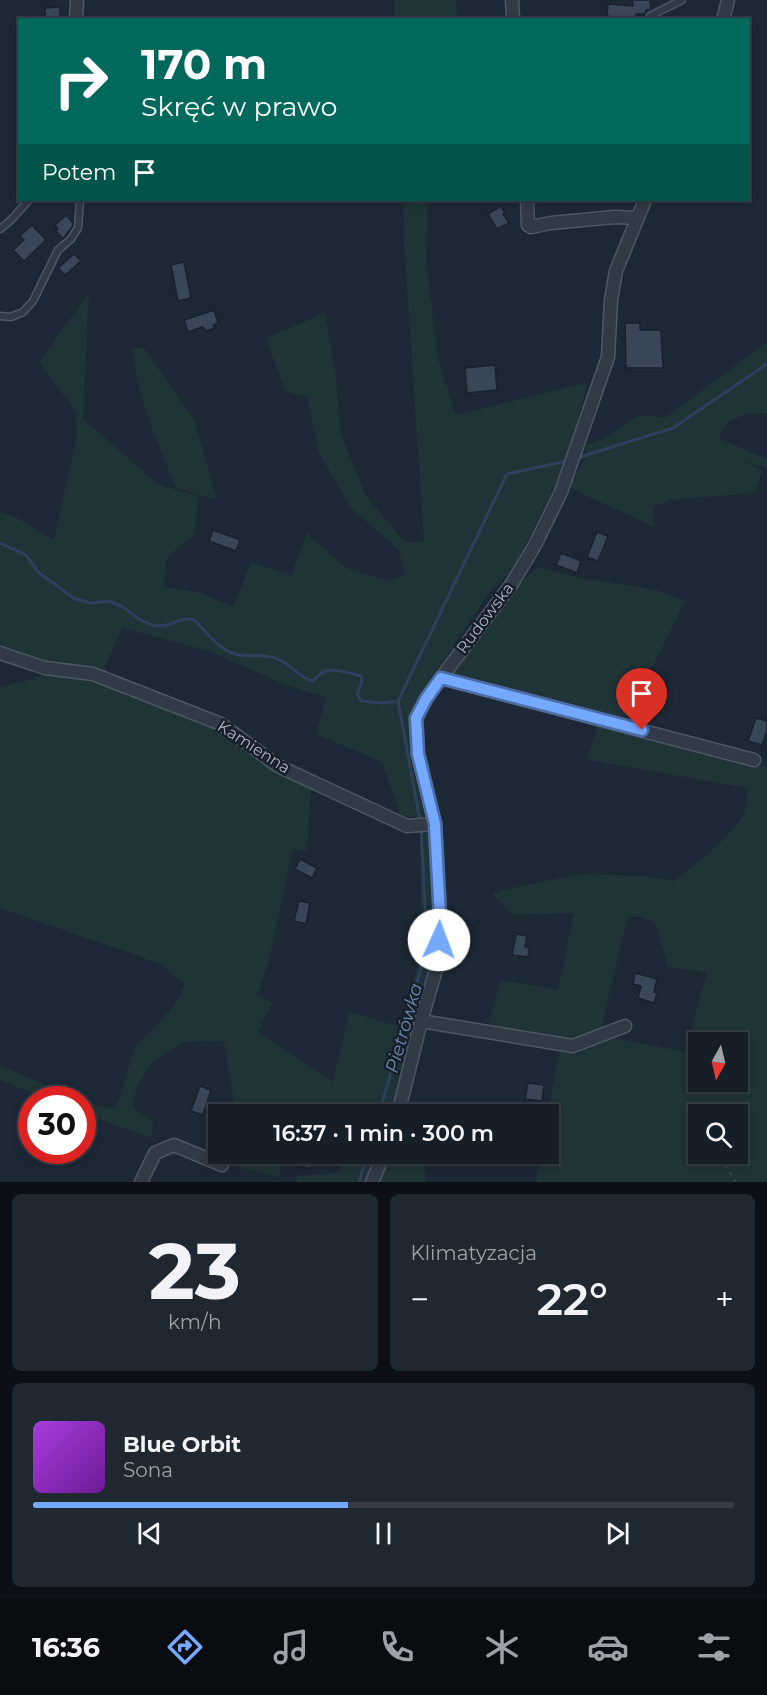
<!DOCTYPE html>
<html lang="pl">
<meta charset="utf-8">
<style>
body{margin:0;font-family:Montserrat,sans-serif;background:#1f2730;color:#f1f3f6;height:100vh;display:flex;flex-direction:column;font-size:22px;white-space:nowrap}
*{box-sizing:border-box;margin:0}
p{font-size:20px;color:#9ea2a8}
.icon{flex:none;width:33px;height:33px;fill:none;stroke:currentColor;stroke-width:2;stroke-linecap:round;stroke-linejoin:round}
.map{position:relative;height:1182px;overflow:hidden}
.panel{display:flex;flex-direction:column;gap:12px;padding:12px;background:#0c1016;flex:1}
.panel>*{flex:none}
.hud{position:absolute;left:18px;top:18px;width:732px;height:183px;border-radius:0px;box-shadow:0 3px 9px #0003,0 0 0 2px #353c45;background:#00695c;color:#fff;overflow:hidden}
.needle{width:39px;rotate:188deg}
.controls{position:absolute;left:688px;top:1032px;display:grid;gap:12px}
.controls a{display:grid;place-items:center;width:60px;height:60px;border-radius:0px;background:#161e28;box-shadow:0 3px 9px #0003,0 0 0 2px #353c45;font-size:30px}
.speed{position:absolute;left:18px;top:1086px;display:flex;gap:12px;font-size:30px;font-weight:700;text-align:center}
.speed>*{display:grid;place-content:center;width:78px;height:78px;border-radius:50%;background:#161e28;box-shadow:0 3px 9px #0003,0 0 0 2px #353c45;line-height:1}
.speed .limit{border:9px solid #d22;background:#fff;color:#111}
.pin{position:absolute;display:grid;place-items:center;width:51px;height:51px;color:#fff;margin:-62px -26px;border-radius:50% 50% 50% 0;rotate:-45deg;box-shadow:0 0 6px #0007}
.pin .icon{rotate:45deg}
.me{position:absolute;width:66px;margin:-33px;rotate:2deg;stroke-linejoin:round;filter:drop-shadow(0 0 4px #0008)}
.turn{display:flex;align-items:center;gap:21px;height:126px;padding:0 24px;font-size:27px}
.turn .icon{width:78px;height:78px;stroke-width:2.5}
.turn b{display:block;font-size:42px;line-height:51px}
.then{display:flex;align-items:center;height:57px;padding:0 24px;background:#0003;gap:12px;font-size:22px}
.big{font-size:45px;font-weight:600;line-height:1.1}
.panel .widget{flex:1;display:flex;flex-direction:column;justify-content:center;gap:9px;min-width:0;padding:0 21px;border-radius:9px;background:#1f2730}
.panel .dial{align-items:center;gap:0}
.dial b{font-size:78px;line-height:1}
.song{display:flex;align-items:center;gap:18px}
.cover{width:72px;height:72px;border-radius:9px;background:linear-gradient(135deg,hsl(280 70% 55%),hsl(280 70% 35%))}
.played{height:6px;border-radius:3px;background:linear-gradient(90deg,#75a8ff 45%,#353c45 45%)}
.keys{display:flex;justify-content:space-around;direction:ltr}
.heat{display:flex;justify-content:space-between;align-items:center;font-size:33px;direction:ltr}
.panel .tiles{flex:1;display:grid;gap:12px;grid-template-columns:1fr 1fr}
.widget:last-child{grid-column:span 2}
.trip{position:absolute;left:208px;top:1104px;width:351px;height:60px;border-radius:0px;background:#161e28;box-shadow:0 3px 9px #0003,0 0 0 2px #353c45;font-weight:600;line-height:60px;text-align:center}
.menu{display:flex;height:96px;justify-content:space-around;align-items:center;background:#090c10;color:#9ea2a8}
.menu .icon{width:42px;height:42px}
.menu .on{color:#75a8ff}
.menu b{font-size:27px;color:#f1f3f6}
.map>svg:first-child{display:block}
.green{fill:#1f3437;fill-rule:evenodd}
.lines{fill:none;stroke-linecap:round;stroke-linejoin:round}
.stream{stroke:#2d415d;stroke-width:3}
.building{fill:#394657;stroke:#19212d;stroke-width:1.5}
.lane-casing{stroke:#4e5765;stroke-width:9}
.street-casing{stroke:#4e5765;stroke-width:15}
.path{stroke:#3a5052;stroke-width:1.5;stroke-dasharray:4.5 4.5;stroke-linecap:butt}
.lane{stroke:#313a47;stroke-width:6}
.street{stroke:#313a47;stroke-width:12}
.route-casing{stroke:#4c6da6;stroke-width:15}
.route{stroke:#75a8ff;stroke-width:10}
.labels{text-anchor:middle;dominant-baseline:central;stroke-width:5;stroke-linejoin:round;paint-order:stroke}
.street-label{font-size:16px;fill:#aab4c4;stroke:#171f2b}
.water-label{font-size:18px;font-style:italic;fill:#708ab0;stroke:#171f2b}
</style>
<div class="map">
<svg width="767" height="1182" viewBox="0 0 767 1182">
<rect width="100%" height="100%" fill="#1d2836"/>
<g class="green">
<path d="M394,0H456L458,19H394Z"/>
<path d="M403,200H428L426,261L438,359L456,415L587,383L576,430L563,469L513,569L490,592L417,699L410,718L411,761L425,817L401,816L382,762L316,734L326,697L288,686L209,651L122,628L104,669L47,663L0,648V512L14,516L54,540L77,436L76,412L39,362L89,293L83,419L159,485L198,496L194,535L167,557L164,587L202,593L233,607L251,562L291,575L307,533L346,568L388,581L405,575L399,550L351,508L319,453L307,397L285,391L266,338L325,313L336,376L340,432L366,496L405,542L424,541L405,258Z"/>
<path d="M767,342V413L747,414L729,421L718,438L767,459V468L743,461L762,471L754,493L670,500L653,507L654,527L568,487L585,459L586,445L601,440L636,417L649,415L665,418Z"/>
<path d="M143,347L194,419L217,500L176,488L150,423L137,380L132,349Z"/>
<path d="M538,567L580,578L657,590L685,601L627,719L451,674L514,588Z"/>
<path d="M48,674L91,680L217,728L271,768L312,786L306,851L293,849L269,960L257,995L273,1003L257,1032L333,1082L349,1012L412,1030L392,1114H233L234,1101L224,1041L184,1042L151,1064L136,1089L133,1108L153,1122L151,1138L83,1113V1100L98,1106L114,1108L120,1098L134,1049L174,1006L185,985L161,964L0,908V688Z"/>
<path d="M597,727L767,767V1182H536L541,1154H549L548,1114L559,1051L578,1054L609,1037L685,1052L707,972L668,967L655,922L640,917L628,916L601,1029L572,1039L488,1026L501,980L558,990L574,913L513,915L493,894L503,890L580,874L643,876L675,881L718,845L744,816L748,788L587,760ZM699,1042H738V1082H699ZM699,1114H738V1154H699Z"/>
<path d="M420,833H430L435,916L433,959L420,1003L409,997L421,953Z"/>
<path d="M0,1066L82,1099H48L0,1080Z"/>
<path d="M227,1154H287L278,1177L226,1164Z"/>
<path d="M344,1154H377L366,1182H296L297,1176L339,1173Z"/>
<path d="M391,1154H429L424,1166L426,1182H379Z"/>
</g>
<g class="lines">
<g class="stream">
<path d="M577,458L673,428L767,364"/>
<path d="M0,543L26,555L38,572L75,599L92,603L109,601L123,607L137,618L154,626L169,625L180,620L193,619C205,630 216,647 232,653C248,659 265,652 282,661C293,667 301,679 313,681C316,678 320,673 325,671C335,668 351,673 361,676L362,682L357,694L361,701L382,703L398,701"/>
<path d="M398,701L420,820"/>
<path d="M398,701L507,474L567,461"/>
<path d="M379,1114L427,947L421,827"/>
<path d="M359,1182L367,1154"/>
</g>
</g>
<g class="building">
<path d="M632,0H650L651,10H646L645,14H636V20H612L613,17L607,16L608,4L633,6Z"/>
<path d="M60,7V20H45V8Z"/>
<path d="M501,206L505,213L503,214L509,223L497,229L488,214Z"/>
<path d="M66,215L73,223V226L63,239L56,231L58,229L55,225Z"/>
<path d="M32,225L46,240L24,261L13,250L24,240L20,236Z"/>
<path d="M74,254L81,261L65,275L58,268Z"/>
<path d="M184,262L191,298L178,301L171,265Z"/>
<path d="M214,310L218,323L213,325L215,328L206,331L204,328L202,327L188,332L184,320Z"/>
<path d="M625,323H640V330H661L663,368H626Z"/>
<path d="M495,365L497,390L467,393L465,368Z"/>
<path d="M213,530L240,540L236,551L209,541Z"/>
<path d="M597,532L608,536L598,561L587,557Z"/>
<path d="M561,553L581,561L577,573L556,565Z"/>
<path d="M756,718L767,721V731L762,745L748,741Z"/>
<path d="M300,859L317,868L312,878L295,869Z"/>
<path d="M299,901L310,903L306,924L294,921Z"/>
<path d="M516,934L527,936L525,947L529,948L528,957L512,955Z"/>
<path d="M635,973L657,979L654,992L657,993L654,1003L638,998L641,986L633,984Z"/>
<path d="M528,1083L544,1085L542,1101L525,1099Z"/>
<path d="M200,1086L211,1090L203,1115L191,1111Z"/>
<path d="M299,1154H334L332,1164L312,1160L310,1168L302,1167L304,1158L299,1157Z"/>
</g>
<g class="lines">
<g class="lane-casing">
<g id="lane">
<path d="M650,16L682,0"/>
<path d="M0,229L11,220L29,200"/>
<path d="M0,316L11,317L23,312L33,301L58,250L71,239L78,228L80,200"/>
</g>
</g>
<g class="street-casing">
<g id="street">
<path d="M512,0L513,20"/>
<path d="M76,20L77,0"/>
<path d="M723,20L728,0"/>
<path d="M527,200L528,225L531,227L551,223L614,217L637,218"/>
<path d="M0,653L45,668L93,674L221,724L278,766L407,826L435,824"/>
<path d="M441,678L754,760"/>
<path d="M421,1021L573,1046L625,1026"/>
<path d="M398,1114L421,1021L438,963L440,917L435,824L418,754L416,719L426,699L441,678L511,585L535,545L561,492L608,357L611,300L616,271L645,200"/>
<path d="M141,1182L155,1153L174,1145L222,1165"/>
<path d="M372,1182L384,1154"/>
</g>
</g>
<path class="path" d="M719,1157L736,1182"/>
<use href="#lane" class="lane"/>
<use href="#street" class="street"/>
</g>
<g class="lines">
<g class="route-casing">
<path id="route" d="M439,940L440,917L435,824L418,754L416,718L426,699L441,678L642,730"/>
</g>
<use href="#route" class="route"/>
</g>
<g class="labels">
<g class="street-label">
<text transform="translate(485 618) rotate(-53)">Rudowska</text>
<text transform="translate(254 747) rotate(33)">Kamienna</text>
</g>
<g class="water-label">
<text transform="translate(404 1028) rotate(-74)">Pietrówka</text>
</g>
</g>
</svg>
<div class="controls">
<a><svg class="needle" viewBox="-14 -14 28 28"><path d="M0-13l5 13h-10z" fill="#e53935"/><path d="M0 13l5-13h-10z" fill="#9ea2a8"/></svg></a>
<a><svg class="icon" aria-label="search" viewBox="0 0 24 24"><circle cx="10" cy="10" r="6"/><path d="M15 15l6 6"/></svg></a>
</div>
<div class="speed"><div class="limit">30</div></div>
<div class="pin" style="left:642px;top:730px;background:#d93025"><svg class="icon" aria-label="arrive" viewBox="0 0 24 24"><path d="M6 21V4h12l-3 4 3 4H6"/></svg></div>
<svg class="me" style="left:439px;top:940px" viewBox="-20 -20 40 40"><circle r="19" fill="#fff"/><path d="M0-13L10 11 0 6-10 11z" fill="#75a8ff"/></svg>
<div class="trip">16:37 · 1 min · 300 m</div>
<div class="hud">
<div class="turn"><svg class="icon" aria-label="right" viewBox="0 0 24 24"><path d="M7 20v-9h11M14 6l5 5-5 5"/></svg><div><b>170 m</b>Skręć w prawo</div></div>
<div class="then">Potem<svg class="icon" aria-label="arrive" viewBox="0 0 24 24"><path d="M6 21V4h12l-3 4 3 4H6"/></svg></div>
</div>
</div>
<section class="panel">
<div class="tiles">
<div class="widget dial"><b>23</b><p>km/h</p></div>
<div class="widget"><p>Klimatyzacja</p>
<div class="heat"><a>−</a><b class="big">22°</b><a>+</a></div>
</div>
<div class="widget">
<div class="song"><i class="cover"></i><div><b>Blue Orbit</b><p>Sona</p></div></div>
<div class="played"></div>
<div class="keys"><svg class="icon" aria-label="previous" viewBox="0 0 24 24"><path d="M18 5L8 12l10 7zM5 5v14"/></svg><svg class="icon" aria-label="pause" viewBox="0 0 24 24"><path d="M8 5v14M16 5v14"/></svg><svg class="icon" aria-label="next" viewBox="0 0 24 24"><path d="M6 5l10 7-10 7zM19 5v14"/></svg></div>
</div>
</div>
</section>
<nav class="menu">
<b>16:36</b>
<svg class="icon on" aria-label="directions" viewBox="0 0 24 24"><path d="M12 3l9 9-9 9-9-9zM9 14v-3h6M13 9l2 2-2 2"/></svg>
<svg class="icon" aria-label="music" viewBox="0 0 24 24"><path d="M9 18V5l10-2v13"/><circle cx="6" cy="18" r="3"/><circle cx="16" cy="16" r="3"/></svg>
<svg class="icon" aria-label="phone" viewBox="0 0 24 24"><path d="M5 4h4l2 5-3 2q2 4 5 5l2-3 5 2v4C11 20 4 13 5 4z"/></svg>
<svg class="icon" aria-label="climate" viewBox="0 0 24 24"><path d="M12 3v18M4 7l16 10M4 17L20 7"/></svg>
<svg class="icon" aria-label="car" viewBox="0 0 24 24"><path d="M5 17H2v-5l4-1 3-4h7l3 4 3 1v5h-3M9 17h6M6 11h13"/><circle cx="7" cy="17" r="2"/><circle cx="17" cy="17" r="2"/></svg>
<svg class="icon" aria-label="filters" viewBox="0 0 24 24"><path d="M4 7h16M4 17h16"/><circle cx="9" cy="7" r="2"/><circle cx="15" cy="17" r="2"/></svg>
</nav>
